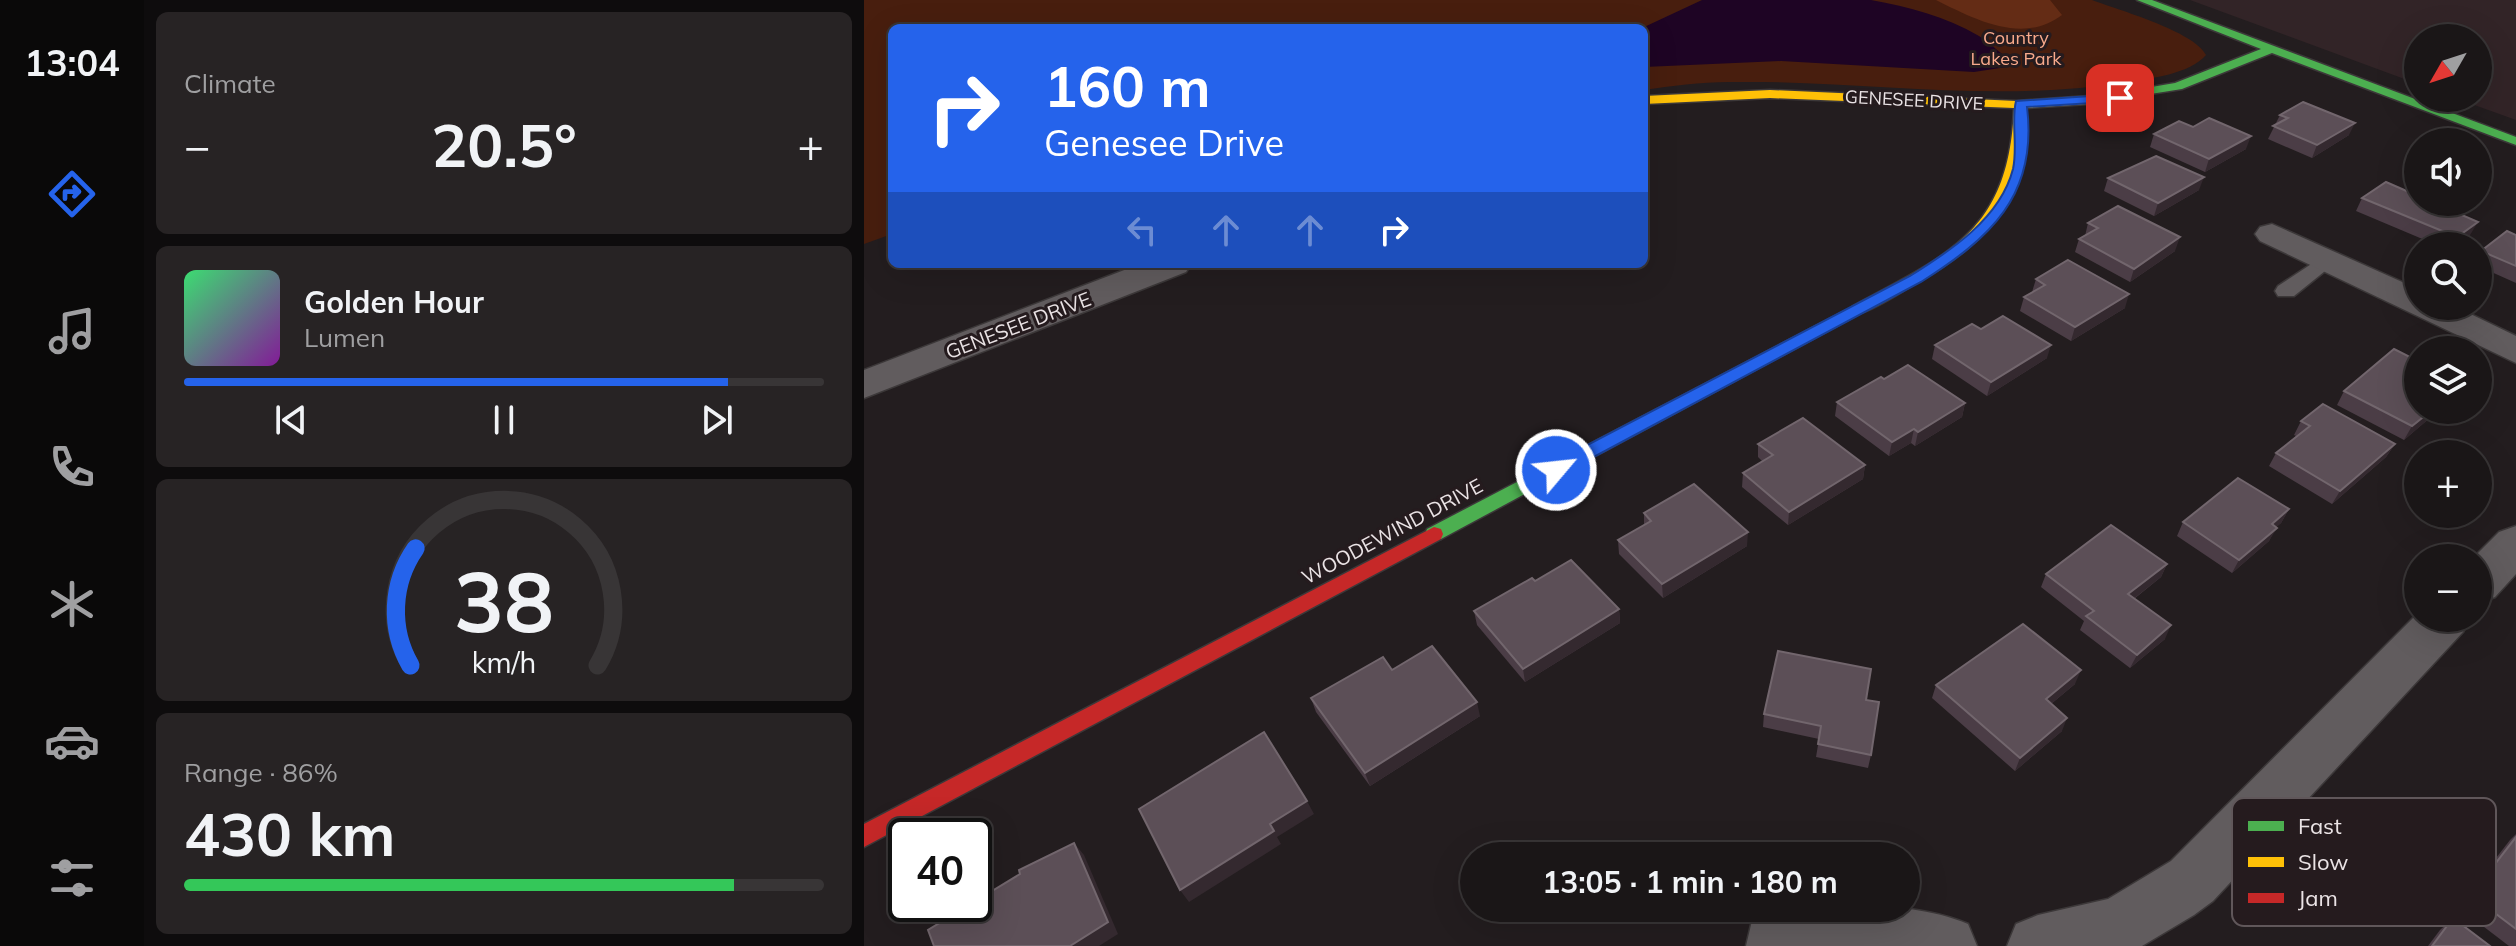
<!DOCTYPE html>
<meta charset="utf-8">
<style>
body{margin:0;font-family:Mulish,sans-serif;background:#272324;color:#f1f3f6;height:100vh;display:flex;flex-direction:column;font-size:30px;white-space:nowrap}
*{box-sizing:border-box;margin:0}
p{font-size:26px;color:#9f9fa1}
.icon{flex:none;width:44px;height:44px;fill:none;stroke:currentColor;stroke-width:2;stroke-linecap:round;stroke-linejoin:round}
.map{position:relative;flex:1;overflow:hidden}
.drawer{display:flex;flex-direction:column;gap:12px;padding:12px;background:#0e0c0d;width:720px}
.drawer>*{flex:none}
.top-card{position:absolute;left:24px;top:24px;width:760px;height:244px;border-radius:12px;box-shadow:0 8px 32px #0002,0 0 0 2px #383536;background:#2563eb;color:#fff;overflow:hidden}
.needle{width:52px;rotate:231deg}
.buttons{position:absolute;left:1540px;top:24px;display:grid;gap:16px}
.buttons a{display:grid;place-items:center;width:88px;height:88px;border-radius:50%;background:#1a1617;box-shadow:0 8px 32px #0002,0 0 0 2px #383536;font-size:40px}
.speed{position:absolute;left:24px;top:818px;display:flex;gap:16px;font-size:40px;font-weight:700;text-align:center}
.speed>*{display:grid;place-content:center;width:104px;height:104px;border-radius:50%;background:#1a1617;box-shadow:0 8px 32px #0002,0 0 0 2px #383536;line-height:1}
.speed .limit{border:4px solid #111;border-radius:12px;background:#fff;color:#111}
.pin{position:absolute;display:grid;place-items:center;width:68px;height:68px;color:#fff;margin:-34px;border-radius:16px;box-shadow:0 4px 12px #0006}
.me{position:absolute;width:88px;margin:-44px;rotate:62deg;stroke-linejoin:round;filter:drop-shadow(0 0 6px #0008)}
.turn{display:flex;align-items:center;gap:28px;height:168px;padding:0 24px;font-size:36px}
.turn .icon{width:104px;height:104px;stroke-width:2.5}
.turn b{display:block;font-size:56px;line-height:68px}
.lanes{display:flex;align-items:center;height:76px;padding:0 24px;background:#0003;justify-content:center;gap:40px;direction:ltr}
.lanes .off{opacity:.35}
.big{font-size:60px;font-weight:700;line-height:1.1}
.drawer .widget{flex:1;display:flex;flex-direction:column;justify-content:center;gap:12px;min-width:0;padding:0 28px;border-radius:12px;background:#272324}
.drawer .dial{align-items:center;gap:0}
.dial svg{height:208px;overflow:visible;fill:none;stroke:#383536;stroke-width:7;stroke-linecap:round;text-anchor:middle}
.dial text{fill:#f1f3f6;stroke:none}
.song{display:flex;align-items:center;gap:24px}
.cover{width:96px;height:96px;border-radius:12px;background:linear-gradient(135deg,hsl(140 70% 55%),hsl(290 70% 35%))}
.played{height:8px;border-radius:4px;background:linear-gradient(90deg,#2563eb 85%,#383536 85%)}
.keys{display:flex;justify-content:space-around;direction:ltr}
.heat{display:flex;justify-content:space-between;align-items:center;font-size:44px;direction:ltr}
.charge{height:12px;border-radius:6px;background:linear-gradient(90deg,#34c759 86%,#383536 0)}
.trip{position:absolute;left:596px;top:842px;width:460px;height:80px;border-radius:40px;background:#1a1617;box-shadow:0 8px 32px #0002,0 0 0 2px #383536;font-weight:700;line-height:80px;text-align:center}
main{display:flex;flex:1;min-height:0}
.tabs{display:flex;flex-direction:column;width:144px;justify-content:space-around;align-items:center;background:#0a0909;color:#9f9fa1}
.tabs .icon{width:56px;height:56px}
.tabs .selected{color:#2563eb}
.tabs b{font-size:36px;color:#f1f3f6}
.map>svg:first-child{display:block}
.built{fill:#322427}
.green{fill:#481e0e}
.forest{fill:#642c15}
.water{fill:#1e0424}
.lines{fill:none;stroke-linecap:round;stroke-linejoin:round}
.lane-casing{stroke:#3c3839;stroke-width:3}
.street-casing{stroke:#3c3839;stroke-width:3}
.fast-casing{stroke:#3c3839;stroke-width:3}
.slow-casing{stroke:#3c3839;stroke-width:3}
.jam-casing{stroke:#3c3839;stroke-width:3}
.lane{fill:#615c5e;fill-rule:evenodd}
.street{fill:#615c5e;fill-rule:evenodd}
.fast{fill:#4caf50;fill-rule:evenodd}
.slow{fill:#ffc107;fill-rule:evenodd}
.jam{fill:#c62828;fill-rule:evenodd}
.wall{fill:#4b3d46}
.shaded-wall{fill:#34292f}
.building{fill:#5c4f57;stroke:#72666d;stroke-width:2}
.route{fill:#2563eb;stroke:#184099;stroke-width:2}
.labels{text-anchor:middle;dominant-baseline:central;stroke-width:6;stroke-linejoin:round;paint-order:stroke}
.far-park-label{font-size:18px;fill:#f9aa8c;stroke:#251b1e}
.far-street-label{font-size:18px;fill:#eae3e5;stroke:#251b1e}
.street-label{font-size:20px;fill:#eae3e5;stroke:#251b1e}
.key{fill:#251b1e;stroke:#60575a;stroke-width:2}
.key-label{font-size:22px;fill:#eae3e5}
</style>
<main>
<nav class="tabs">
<b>13:04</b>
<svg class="icon selected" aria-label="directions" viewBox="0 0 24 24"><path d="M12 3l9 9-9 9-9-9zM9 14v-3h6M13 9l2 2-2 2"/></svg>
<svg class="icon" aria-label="music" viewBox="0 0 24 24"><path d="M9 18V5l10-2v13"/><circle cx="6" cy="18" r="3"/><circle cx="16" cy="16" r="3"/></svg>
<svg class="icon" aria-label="phone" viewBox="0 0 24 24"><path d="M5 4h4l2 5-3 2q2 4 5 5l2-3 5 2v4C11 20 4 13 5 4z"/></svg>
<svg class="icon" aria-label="climate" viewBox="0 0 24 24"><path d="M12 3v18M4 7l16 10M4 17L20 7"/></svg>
<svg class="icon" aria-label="car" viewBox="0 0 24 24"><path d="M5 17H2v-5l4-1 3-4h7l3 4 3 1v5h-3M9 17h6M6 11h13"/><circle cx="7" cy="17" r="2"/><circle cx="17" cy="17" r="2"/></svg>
<svg class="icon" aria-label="filters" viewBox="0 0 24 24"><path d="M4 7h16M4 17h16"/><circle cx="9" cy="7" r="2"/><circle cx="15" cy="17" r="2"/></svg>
</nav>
<section class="drawer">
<div class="widget"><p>Climate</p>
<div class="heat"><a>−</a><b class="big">20.5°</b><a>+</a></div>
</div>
<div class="widget">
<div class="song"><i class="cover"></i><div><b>Golden Hour</b><p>Lumen</p></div></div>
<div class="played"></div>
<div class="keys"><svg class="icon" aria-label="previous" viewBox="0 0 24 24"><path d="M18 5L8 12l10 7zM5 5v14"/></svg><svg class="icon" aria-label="pause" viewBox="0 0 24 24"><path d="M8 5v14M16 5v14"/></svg><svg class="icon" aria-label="next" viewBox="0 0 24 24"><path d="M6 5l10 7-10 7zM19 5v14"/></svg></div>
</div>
<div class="widget dial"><svg viewBox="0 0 100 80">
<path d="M14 69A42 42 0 1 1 86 69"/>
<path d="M14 69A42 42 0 0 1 16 24" stroke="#2563eb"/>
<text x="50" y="56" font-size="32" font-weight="700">38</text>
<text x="50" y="72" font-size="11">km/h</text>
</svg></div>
<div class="widget"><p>Range · 86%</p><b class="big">430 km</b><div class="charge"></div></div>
</section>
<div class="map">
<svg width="1652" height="946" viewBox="0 0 1652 946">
<rect width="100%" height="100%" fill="#231d1f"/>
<path class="built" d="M1326,0H1652V120L1591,98H1614V38H1554V84Z"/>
<path class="green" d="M0,0H1228C1254,10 1330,31 1342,55C1325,74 1289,78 1264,82C1130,104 999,80 865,82C836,82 808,86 780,90V28H28V234L0,244Z"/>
<path class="forest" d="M1072,0H1186L1198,15C1159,45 1110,19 1072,0Z"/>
<path class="water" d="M838,0H1007C1045,7 1081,16 1115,36C1128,44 1137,55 1150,62L1149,66L1110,72L917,61L780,67L778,28Z"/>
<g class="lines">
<g class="lane-casing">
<path id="lane" d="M1464,253L1475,259L1471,263L1430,296H1414L1411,291L1414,286Z"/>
</g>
<g class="street-casing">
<g id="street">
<path d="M1408,224L1554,289V306H1590L1652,336V363L1396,241L1391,234L1396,227Z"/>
<path d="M276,264H327L322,272L0,398V370Z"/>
<path d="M1652,526V574L1631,597L1614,603V558H1609L1635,532Z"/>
<path d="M1554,613V618H1606L1599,632L1349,901L1330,915L1278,946H1143L1152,924L1174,915L1244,899L1307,861Z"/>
<path d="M891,908C960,908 1039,897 1104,924L1113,946H882Z"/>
</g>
</g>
<g class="fast-casing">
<g id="fast">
<path d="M1273,0H1288L1652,137V145L1408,53L1318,89L1236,102V96L1240,95L1311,83L1397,49Z"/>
<path d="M994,304L999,306L1002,309L999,312L577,539H563L561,534L563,529Z"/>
</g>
</g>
<g class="slow-casing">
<path id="slow" d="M906,90L1153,101L1240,95L1246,99L1240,103L1162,108C1160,201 1129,240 1049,285C1032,295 1013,308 994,314L989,312L986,309L989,306C1087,254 1145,230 1150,108L906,98L780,104V96Z"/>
</g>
<g class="jam-casing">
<path id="jam" d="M570,527L577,529L579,534L577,539L0,847V824Z"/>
</g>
<use href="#lane" class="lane"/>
<use href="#street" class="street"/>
<use href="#fast" class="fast"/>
<use href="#slow" class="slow"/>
<use href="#jam" class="jam"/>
</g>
<g class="wall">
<path d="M1416,115L1485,135L1448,158L1404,139Z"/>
<path d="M1290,134L1382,149L1341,172L1286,147Z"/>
<path d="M1244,178L1335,190L1290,216L1240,191Z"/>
<path d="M1498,198L1606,235L1591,246H1575L1492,211Z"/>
<path d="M1224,223L1311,251L1266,282L1211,252L1215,239L1221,236Z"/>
<path d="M1652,235V283L1614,266V256L1617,251Z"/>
<path d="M1172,279L1261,308L1207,341L1156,311L1160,297L1168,292Z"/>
<path d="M1117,329L1183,358L1123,396L1068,359L1071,345Z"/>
<path d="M1020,379L1101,403L1098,417L1051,446L1047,443L1025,456L971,416L973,402Z"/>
<path d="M1480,391L1554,410H1575L1540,440L1473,405Z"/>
<path d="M1437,421L1531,444L1522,457L1468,504L1405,466L1412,453L1432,436L1430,435Z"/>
<path d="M894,444L1001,465L999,479L924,525L878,487L879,473L898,461L894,457Z"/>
<path d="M1425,509L1417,523L1412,527L1405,541L1368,573L1313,536L1319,522Z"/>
<path d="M780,513L883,546L799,598L755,554L754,540L780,525Z"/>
<path d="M1303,564L1297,577L1270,599L1301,639L1266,668L1216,630L1220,621L1177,587L1182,574Z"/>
<path d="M671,581L755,609L756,623L661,682L613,625L610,611Z"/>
<path d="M528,670L616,716L506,786L452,712L447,698Z"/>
<path d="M1211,684L1187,704L1198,731L1151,771L1068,698L1072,685Z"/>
<path d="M1002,700L1007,755L1004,768L952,757L955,739L899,727L900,714Z"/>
<path d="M1652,834V946H1645L1594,907L1646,840Z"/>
<path d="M1589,918L1626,946H1564L1576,930Z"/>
</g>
<g class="shaded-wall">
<path d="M1491,123L1485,135L1448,158L1453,145Z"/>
<path d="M1387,136L1382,149L1341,172L1345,159Z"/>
<path d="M1340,177L1335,190L1290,216L1294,203Z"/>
<path d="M1614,222L1606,235L1591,246H1588L1593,237Z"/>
<path d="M1316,237L1311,251L1266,282L1270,269Z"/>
<path d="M1265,294L1261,308L1207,341L1211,327Z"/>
<path d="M1187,345L1183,358L1123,396L1127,382Z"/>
<path d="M1101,403L1098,417L1051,446L1054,432Z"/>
<path d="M1568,410H1575L1540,440L1548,426Z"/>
<path d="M1050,429L1047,443L1025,456L1028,442Z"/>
<path d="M1531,444L1522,457L1468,504L1476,491Z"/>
<path d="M1001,465L999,479L924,525L925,512Z"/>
<path d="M1425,509L1417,523L1400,538L1408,524Z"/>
<path d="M1413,528L1405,541L1368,573L1375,560Z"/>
<path d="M884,532L883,546L799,598L798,584Z"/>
<path d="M1303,564L1297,577L1258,608L1264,594Z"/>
<path d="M755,609L756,623L661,682L659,669Z"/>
<path d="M1307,625L1301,639L1266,668L1273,655Z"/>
<path d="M1217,670L1211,684L1176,713L1182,699Z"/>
<path d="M613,702L616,716L506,786L501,773Z"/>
<path d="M1203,718L1198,731L1151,771L1156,758Z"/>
<path d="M443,801L450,814L413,837L417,844L325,902L316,890L406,824Z"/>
<path d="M210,843L220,855L254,934L235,946H206Z"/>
</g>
<g class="building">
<path d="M1439,102L1491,123L1453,145L1409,126L1424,118L1416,115Z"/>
<path d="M1345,118L1387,136L1345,159L1290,134L1315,121L1329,127Z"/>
<path d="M1292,156L1340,177L1294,203L1244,178Z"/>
<path d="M1522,182L1554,196V202H1568L1614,222L1593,237L1498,198Z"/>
<path d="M1254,206L1316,237L1270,269L1215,239L1234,228L1224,223Z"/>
<path d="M1643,231L1652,235V266L1617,251Z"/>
<path d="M1204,260L1265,294L1211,327L1160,297L1181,285L1172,279Z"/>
<path d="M1139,316L1187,345L1127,382L1071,345L1108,324L1117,329Z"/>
<path d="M1530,349L1554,361V410H1568L1548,426L1480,391Z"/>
<path d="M1044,365L1101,403L1054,432L1050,429L1028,442L973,402L1017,377L1020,379Z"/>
<path d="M1459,404L1531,444L1476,491L1412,453L1446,426L1437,421Z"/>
<path d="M939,418L1001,465L925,512L879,473L909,455L894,444Z"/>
<path d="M1374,478L1425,509L1408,524L1413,528L1375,560L1319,522Z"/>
<path d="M830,484L884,532L798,584L754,540L787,521L780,513Z"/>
<path d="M1247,525L1303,564L1264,594L1307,625L1273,655L1222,616L1230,611L1182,574Z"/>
<path d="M707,560L755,609L659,669L610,611L668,578L671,581Z"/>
<path d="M1159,624L1217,670L1182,699L1203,718L1156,758L1072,685Z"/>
<path d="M568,646L613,702L501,773L447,698L519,657L528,670Z"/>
<path d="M914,651L1007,669L1002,700L1015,702L1007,755L954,744L957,726L900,714Z"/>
<path d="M400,732L443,801L406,824L410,831L316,890L275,809Z"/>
<path d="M1652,837V929L1607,895Z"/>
<path d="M210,843L244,922L206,946H70L64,930L107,904H110V902L156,874L155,870Z"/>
<path d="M1589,918L1626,946H1568Z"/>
</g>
<path class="route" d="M1256,94L1262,98L1261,101L1163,107C1174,196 1126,238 1057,282L698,474H685V465L1046,276C1086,251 1136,219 1149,169C1154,147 1147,121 1152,101Z"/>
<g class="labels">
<g class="far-park-label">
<text x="1152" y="37">Country<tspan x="1152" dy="21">Lakes Park</tspan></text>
</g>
<g class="far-street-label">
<text transform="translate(1050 100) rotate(3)">GENESEE DRIVE</text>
</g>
<g class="street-label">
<text transform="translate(154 325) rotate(-21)">GENESEE DRIVE</text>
<text transform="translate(528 531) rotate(-28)">WOODEWIND DRIVE</text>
</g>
</g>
<rect x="1368" y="798" width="264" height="128" rx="12" class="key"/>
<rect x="1384" y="821" width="36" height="10" fill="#4caf50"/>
<rect x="1384" y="857" width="36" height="10" fill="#ffc107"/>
<rect x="1384" y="893" width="36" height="10" fill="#c62828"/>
<g class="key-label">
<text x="1434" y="834">Fast</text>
<text x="1434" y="870">Slow</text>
<text x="1434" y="906">Jam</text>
</g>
</svg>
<div class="buttons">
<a><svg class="needle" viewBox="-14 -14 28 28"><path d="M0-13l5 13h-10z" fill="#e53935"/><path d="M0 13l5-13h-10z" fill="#9f9fa1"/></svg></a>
<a><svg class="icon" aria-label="sound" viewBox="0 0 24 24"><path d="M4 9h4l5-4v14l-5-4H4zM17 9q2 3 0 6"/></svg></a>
<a><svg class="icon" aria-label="search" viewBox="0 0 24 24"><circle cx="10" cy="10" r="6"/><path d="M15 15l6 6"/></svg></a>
<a><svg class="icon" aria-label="layers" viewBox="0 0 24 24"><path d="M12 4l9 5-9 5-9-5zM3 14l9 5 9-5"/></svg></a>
<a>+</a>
<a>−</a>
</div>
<div class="speed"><div class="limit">40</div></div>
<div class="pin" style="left:1256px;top:98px;background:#d93025"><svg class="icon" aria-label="arrive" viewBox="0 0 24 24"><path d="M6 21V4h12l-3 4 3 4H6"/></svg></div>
<svg class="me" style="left:692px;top:470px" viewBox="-20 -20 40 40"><circle r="17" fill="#2563eb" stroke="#fff" stroke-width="3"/><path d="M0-11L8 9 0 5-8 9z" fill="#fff"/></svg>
<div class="trip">13:05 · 1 min · 180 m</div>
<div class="top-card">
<div class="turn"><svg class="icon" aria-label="right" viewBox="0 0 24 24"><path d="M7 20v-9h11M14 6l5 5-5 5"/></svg><div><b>160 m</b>Genesee Drive</div></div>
<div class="lanes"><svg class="icon off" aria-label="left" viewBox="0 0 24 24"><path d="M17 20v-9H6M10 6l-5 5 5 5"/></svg><svg class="icon off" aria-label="ahead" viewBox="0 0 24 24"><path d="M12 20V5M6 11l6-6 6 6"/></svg><svg class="icon off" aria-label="ahead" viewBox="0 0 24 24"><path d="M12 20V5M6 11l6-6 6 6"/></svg><svg class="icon" aria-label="right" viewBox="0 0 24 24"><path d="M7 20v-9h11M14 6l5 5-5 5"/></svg></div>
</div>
</div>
</main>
